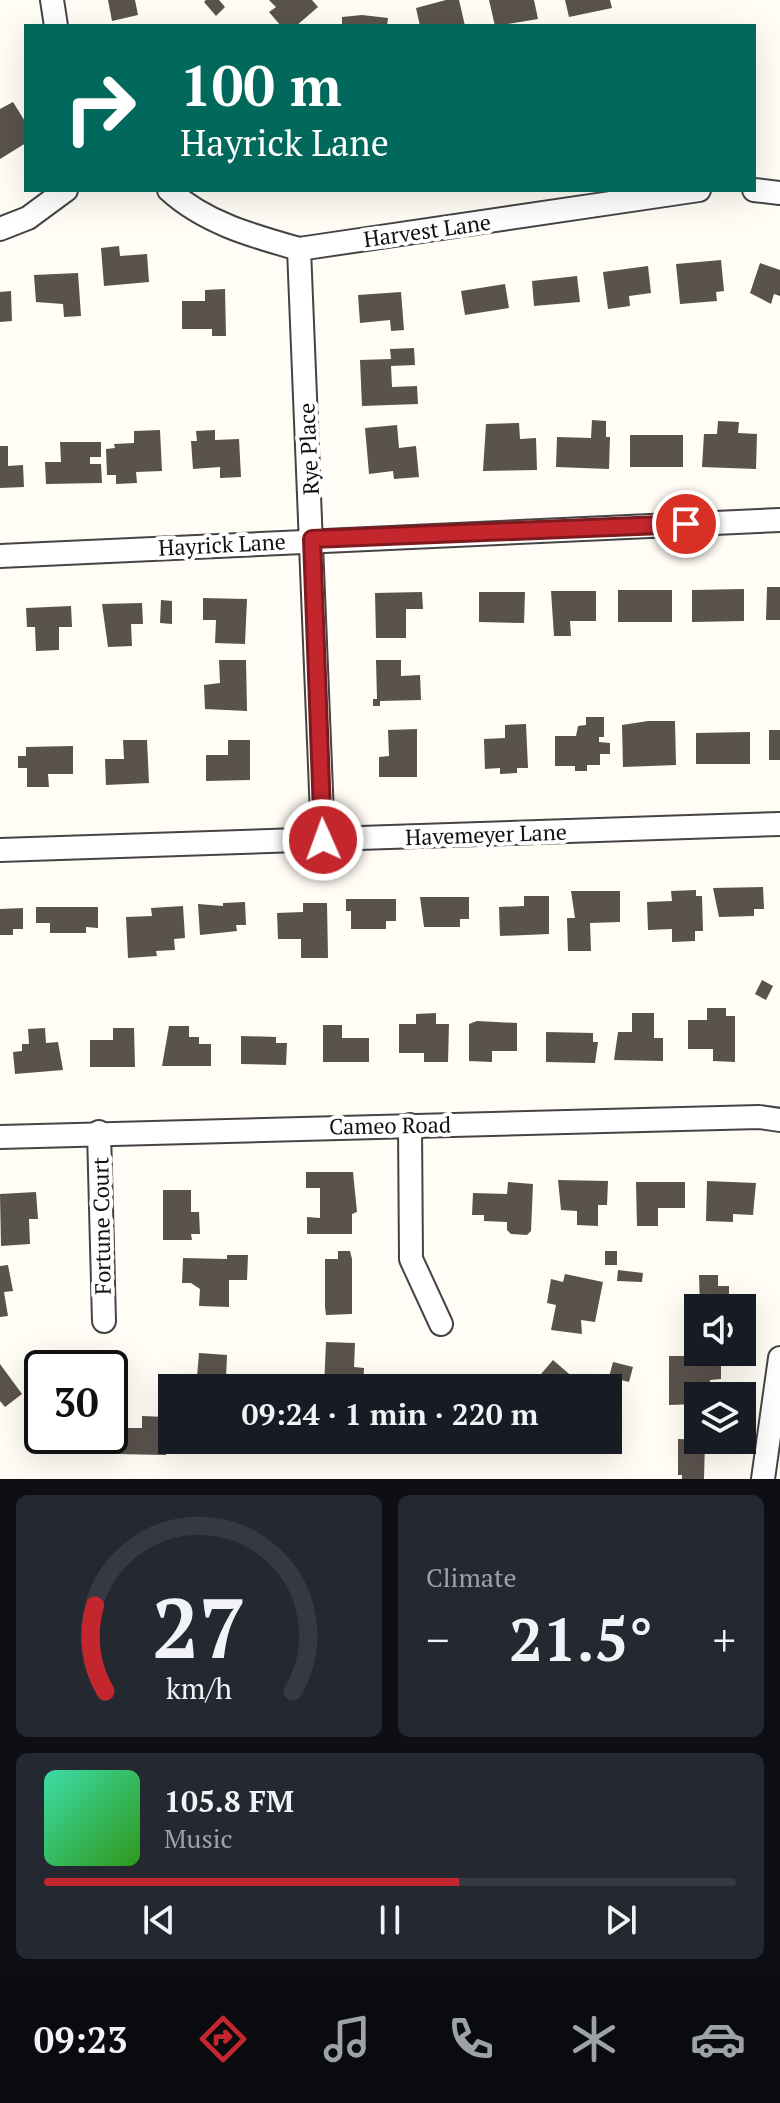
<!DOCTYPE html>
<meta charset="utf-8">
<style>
body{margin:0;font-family:"PT Serif",serif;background:#242831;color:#f1f3f6;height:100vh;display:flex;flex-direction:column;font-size:30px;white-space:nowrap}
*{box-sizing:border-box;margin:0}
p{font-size:26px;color:#9ea1a6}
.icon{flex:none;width:44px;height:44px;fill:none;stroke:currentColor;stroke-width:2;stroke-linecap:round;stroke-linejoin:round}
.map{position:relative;height:1479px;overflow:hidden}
.sheet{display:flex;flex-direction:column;gap:16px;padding:16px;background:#0d0f14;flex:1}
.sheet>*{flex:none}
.hud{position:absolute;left:24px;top:24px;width:732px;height:168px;border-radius:0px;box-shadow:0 8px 32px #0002;background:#00695c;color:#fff;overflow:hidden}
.fabs{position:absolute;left:684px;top:1294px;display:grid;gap:16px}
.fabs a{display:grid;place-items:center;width:72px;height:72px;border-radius:0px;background:#171b24;box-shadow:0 8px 32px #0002;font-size:40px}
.speed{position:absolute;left:24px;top:1350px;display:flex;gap:16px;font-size:40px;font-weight:700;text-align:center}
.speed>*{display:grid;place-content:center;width:104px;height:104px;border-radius:50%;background:#171b24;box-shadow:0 8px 32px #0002;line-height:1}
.speed .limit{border:4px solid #111;border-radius:12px;background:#fff;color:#111}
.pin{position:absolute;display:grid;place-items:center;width:68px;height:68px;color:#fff;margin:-34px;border:4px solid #fff;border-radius:50%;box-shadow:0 2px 8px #0007}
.me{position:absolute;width:88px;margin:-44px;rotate:358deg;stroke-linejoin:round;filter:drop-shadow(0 0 6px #0008)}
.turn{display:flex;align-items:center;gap:28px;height:168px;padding:0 24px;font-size:36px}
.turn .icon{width:104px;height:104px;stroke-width:2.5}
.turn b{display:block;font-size:56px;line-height:68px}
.big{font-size:60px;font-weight:800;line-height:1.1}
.sheet .card{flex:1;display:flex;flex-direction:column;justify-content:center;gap:12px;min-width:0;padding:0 28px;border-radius:12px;background:#242831}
.sheet .dial{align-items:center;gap:0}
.dial svg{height:208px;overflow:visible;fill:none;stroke:#363941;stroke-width:7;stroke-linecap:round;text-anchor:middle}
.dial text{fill:#f1f3f6;stroke:none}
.song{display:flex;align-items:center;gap:24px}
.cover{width:96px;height:96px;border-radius:12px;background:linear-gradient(135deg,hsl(160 70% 55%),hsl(110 70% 35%))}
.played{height:8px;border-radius:4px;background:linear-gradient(90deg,#c4262e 60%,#363941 60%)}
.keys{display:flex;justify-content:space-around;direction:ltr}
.heat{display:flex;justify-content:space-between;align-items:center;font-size:44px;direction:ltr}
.sheet .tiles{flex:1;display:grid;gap:16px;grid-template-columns:1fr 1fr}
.card:last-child{grid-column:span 2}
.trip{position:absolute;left:158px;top:1374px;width:464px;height:80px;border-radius:0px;background:#171b24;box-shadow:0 8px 32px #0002;font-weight:800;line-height:80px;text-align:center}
.menu{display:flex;height:128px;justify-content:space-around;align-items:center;background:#090b0e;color:#9ea1a6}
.menu .icon{width:56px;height:56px}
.menu .current{color:#c4262e}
.menu b{font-size:36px;color:#f1f3f6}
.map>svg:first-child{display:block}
.building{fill:#5a524d}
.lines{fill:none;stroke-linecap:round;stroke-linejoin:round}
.minor-casing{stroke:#444;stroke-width:26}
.minor{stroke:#fff;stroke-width:22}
.route-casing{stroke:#7f191e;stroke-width:20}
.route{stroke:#c4262e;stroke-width:14}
.labels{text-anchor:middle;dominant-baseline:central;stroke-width:8;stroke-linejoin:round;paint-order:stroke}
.street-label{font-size:22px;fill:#111;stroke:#fff}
</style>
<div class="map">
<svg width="780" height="1479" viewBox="0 0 780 1479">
<rect width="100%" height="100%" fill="#fffdf5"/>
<g class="building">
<path d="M108,0H135L138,15L112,21Z"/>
<path d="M206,0H219L225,7L216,16L204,2Z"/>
<path d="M269,0H312L318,7L296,26H281L269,12L276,7Z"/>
<path d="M446,0H459L465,26H420L416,8Z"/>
<path d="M489,0H534L538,19L495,26Z"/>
<path d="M565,0H610L612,8L569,17Z"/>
<path d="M362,15L388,18L387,26H342V17Z"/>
<path d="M13,102L26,123V143L0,159V109Z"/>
<path d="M119,246L120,256L147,254L149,282L104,286L101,248Z"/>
<path d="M721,260L724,291L716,292L717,301L680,304L676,264Z"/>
<path d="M760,263L780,270V296L774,294L771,304L750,293Z"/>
<path d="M648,266L651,293L629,296L630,306L608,309L603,272Z"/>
<path d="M78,273L81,316L64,317L63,304L36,302L34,275Z"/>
<path d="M577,276L580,302L534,306L532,281Z"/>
<path d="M505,284L509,308L465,315L461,291Z"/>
<path d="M225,289L226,336H212V329H182V301H205V290Z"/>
<path d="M11,291L12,321L0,322V292Z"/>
<path d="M401,292L404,330L391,331L390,320L360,323L358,295Z"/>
<path d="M414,348L415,365L391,366L392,387L417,386L418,404L362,406L360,360L391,359L390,349Z"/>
<path d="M592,420L606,421V437H610L609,469L556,467L557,437L591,438Z"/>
<path d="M718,421L739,422L738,433L757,434L756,469L702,467L704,434H717Z"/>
<path d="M519,423L520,439L536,438L537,470L483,471L486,424Z"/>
<path d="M397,425L399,448L416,446L419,477L394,479L393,471L369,474L365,428Z"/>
<path d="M160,430L162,471L136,472L137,483L116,484V475H107L106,449L115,448L114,444L134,443V431Z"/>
<path d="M215,430V440L239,439L241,477L220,478V467L193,469L191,441H197L196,431Z"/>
<rect x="630" y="435" width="53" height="32"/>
<path d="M60,442H101V457H90V464H101L102,483L46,484L45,462H61Z"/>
<path d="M0,446H8V466L23,465L24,487L0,488Z"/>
<path d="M767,587H780V620H766Z"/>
<path d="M744,589V621L692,622V590Z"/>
<rect x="618" y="590" width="54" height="32"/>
<path d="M551,591H596V621H570L571,636H554Z"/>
<path d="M422,592L423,609H406V638H376L375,593Z"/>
<path d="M479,592H525L524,623L479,622Z"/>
<path d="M203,598L247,599L245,644L215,643L216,620H203Z"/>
<path d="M161,600L172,601V624L160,623Z"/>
<path d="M142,603L143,624H131L132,646L108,647L102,604Z"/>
<path d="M71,606L72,627H59V650L36,651L35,627H27L26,608Z"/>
<path d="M219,660H246L247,711L205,709L204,685L220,683Z"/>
<path d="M376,660H401V676L420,675L421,700L380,701V706H373V699H377Z"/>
<path d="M586,717H604V737H599V742L610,743V754H600V765H587V771H575V766H555V736H576L578,726L586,725Z"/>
<path d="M648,721H675L676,765L623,767L622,725Z"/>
<path d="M526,724L528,768H517V773L500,774V768L485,769L484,739L505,738V725Z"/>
<path d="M417,729V777H379V757L389,756L388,730Z"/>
<rect x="769" y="730" width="11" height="30"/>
<path d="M750,732V764H696V733Z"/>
<path d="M123,740H147L149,783L106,785L105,759H124Z"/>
<path d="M228,740H250V780L206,781V755H228Z"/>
<path d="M73,746V774H48L49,787H27V768H18V756H26V747Z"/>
<path d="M763,887L764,909H754V916L719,917L713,888Z"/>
<path d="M696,890V896H702L703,931H695V941L672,942V929L648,930L647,902L672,901L671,891Z"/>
<path d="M571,891H620V922L590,923L591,951H568L567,918H575Z"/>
<path d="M524,896H549V934L500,936L499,907L524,906Z"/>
<path d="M420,897H469V919H460V927H424Z"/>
<path d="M346,899H396V921H386V929H351V911H346Z"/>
<path d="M245,902L246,925H236L237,931L200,935L198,904L223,906V903Z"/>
<path d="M303,903H327L328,958H301V939H278L277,913L303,912Z"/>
<path d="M183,906L185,938L174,939L175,950L156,951L157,956L128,958L126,917L152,916L151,908Z"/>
<path d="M36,907H98V928L86,927V933H50V923H36Z"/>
<path d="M23,908V929H13V935H0V909Z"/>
<path d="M762,980L773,986L766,1000L755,994Z"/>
<path d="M707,1008H726V1016H735V1062L713,1061V1049H688V1020H707Z"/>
<path d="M436,1013V1024H449L448,1062H424V1053H399V1024H416V1014Z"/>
<path d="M632,1013H654V1038H663V1061L614,1060L618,1032H632Z"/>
<path d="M477,1021L517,1023V1051H492V1062L469,1061V1024Z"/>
<path d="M323,1025H342V1038H369V1062H323Z"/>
<path d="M169,1026H189V1037H199V1044H211V1066H162Z"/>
<path d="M45,1028L46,1043L58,1042L63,1070L15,1074L13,1052L22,1051V1044H29L28,1029Z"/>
<path d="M113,1028H134L135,1067H90V1040H113Z"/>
<path d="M546,1032L593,1033V1042H598L595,1063L546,1062Z"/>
<path d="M241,1036L276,1037V1043H287L286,1065L241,1064Z"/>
<path d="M306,1172H353L357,1212L352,1214V1234H307V1217L320,1218V1188H306Z"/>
<path d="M558,1180L608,1181L607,1205H598V1226L577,1225V1211L561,1210Z"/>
<path d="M707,1181L756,1183L753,1215L733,1214V1222L706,1221Z"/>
<path d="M508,1182L533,1184L531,1231L527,1235L511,1234L507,1230V1222L484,1221V1215H472L473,1193L507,1194Z"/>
<path d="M636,1182H685V1208H658V1226H637Z"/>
<path d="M163,1190H191V1212H199L200,1234H191L192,1240H163Z"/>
<path d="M36,1192L38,1219H29L30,1244L1,1246L0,1194Z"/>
<path d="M338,1251H350L352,1259V1314L326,1315L325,1307V1259H338Z"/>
<rect x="605" y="1251" width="12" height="14"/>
<path d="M227,1255H248L247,1280H229V1307L199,1306L200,1289L191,1283H182L183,1258L227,1259Z"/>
<path d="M8,1265L13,1291L4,1292L8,1316L0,1317V1266Z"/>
<path d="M618,1270L643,1273L642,1282L617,1281Z"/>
<path d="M565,1274L603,1282L595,1322L581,1320L582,1334L551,1330L556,1305L547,1303L551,1279L563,1282Z"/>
<path d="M699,1275H718V1286H729V1308H700Z"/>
<path d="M326,1342L355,1343L354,1367L364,1368L363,1388H324Z"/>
<path d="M199,1353L227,1355L226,1378H239V1388H187V1377H197Z"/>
<path d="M669,1356H721V1379L710,1380V1396H698V1404L669,1405Z"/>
<path d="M553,1360L575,1379L567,1388H529Z"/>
<path d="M613,1362L633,1367L629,1382L609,1377Z"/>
<path d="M0,1364L22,1394L5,1407L0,1401Z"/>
<path d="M42,1411V1436H81L70,1454L50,1442L45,1449L26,1438Z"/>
<path d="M142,1416L167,1417L166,1455L117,1454L118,1428H142Z"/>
<path d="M678,1439L705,1440L704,1479H682V1475H678Z"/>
<path d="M379,1440H427V1449L379,1445Z"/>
<path d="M463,1440H513V1443L475,1451L474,1443L464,1445Z"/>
</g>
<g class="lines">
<g class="minor-casing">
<g id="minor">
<path d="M52,0L56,26"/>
<path d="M169,190C205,223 253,236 299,249L699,190"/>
<path d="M754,190L780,193"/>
<path d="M0,229L28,218L66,190"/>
<path d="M299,249L323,840"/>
<path d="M0,556L780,520"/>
<path d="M0,850L780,824"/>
<path d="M410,1125L411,1259L441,1324"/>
<path d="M99,1132L104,1321"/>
<path d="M0,1137L759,1117L780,1120"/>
<path d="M763,1479L780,1358"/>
</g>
</g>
<use href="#minor" class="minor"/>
</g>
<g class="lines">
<g class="route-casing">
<path id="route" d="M323,840L312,539L686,524"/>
</g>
<use href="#route" class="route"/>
</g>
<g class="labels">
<g class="street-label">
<text transform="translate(427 230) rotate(-8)">Harvest Lane</text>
<text transform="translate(308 449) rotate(-93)">Rye Place</text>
<text transform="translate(222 544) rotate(-3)">Hayrick Lane</text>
<text transform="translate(486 834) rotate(-2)">Havemeyer Lane</text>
<text transform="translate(390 1125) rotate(-1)">Cameo Road</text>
<text transform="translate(101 1226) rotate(-91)">Fortune Court</text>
</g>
</g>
</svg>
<div class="fabs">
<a><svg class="icon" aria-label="sound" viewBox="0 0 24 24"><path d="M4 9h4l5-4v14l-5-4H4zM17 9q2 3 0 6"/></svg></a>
<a><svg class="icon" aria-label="layers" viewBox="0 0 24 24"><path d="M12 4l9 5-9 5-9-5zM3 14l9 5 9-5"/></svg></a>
</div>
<div class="speed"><div class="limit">30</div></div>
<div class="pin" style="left:686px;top:524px;background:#d93025"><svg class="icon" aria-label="arrive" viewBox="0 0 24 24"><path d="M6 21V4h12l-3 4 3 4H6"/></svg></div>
<svg class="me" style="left:323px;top:840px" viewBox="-20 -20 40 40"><circle r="17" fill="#c4262e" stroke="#fff" stroke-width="3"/><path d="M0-11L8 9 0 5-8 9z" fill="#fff"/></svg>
<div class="trip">09:24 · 1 min · 220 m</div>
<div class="hud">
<div class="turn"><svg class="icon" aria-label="right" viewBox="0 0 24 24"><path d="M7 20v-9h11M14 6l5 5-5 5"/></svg><div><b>100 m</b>Hayrick Lane</div></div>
</div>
</div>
<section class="sheet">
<div class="tiles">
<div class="card dial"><svg viewBox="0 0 100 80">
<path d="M14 69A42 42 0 1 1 86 69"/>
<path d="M14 69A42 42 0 0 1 10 36" stroke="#c4262e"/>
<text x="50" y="56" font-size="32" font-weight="700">27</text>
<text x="50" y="72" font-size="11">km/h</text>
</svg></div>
<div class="card"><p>Climate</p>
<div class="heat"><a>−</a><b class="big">21.5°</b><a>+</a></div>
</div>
<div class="card">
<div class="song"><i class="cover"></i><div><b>105.8 FM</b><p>Music</p></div></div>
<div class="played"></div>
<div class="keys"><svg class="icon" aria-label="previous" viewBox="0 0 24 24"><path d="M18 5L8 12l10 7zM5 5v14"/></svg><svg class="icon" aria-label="pause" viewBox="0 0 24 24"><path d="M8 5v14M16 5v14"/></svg><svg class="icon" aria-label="next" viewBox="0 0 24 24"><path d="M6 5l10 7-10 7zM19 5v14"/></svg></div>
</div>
</div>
</section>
<nav class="menu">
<b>09:23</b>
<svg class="icon current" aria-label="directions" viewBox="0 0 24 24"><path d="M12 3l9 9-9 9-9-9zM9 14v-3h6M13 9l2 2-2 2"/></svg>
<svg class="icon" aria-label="music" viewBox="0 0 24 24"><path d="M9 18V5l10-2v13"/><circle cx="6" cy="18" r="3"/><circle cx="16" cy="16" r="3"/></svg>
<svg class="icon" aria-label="phone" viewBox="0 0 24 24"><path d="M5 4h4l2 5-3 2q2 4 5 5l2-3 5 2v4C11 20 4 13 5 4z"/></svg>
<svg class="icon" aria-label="climate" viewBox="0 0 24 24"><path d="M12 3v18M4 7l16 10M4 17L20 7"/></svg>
<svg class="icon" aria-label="car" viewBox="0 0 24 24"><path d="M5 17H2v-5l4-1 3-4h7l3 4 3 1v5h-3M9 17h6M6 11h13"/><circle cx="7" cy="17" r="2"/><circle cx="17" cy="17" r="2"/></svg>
</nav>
